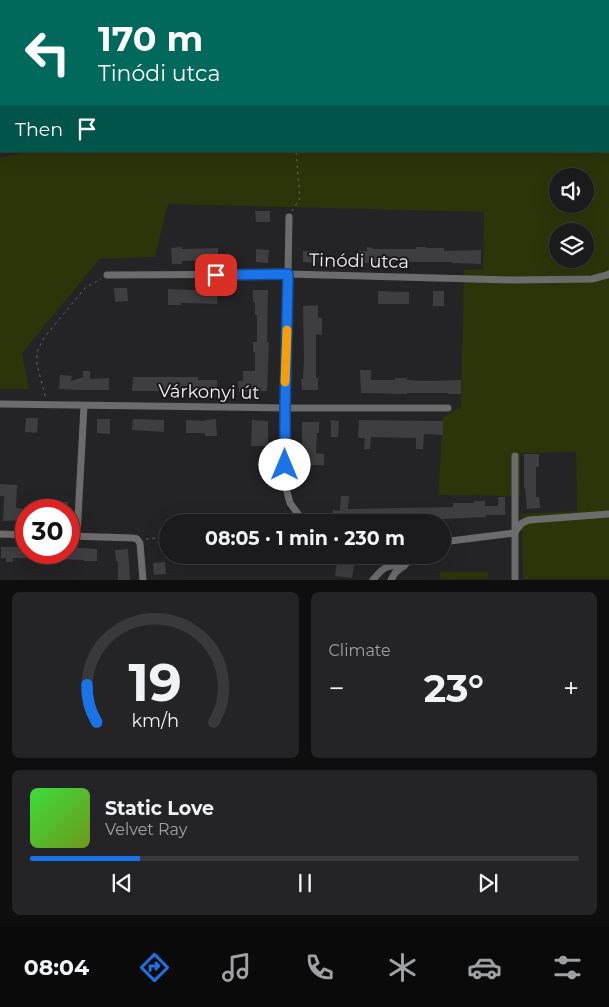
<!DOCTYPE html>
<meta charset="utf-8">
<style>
body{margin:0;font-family:Montserrat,sans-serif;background:#242325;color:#f1f3f6;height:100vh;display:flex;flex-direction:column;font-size:19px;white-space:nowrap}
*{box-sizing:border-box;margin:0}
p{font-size:16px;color:#a0a1a3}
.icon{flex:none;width:28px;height:28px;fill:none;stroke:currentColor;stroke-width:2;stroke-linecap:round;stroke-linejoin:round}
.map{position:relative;height:580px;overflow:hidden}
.sheet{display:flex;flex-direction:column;gap:12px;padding:12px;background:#0f0e0f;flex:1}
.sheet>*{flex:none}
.banner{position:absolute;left:0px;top:0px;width:610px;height:152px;box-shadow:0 5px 20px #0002,0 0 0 1px #39383b;background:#00695c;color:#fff;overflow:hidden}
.buttons{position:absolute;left:549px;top:168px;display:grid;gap:10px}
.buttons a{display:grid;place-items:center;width:45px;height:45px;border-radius:50%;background:#1b1a1c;box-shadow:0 5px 20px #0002,0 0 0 1px #39383b;font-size:25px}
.speed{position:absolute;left:15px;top:499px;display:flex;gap:10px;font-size:25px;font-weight:700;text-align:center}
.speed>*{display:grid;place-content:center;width:65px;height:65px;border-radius:50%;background:#1b1a1c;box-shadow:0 5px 20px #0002,0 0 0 1px #39383b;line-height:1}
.speed .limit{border:8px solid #d22;background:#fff;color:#111}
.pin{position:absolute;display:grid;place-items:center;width:42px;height:42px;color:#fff;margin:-21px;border-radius:10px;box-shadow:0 2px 8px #0006}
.me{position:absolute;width:55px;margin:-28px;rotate:0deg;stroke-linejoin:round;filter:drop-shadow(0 0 4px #0008)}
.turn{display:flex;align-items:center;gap:18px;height:105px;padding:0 15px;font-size:22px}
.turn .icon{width:65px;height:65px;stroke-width:2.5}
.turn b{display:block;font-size:35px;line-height:42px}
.then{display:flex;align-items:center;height:48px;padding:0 15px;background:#0003;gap:10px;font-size:19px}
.big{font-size:38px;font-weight:700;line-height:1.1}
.sheet .widget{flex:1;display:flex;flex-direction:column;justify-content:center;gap:8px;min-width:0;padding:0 18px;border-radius:8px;background:#242325}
.sheet .dial{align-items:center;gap:0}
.dial svg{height:130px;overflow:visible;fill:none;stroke:#39383b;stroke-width:7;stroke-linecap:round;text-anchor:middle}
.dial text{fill:#f1f3f6;stroke:none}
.song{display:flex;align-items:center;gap:15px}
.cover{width:60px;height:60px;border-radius:8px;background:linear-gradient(135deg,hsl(120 70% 55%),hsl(80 70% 35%))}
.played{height:5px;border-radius:2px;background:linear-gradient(90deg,#1a73e8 20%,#39383b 20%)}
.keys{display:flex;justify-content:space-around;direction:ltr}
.heat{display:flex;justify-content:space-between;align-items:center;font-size:28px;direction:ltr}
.sheet .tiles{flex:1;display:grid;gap:12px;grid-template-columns:1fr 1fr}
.widget:last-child{grid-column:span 2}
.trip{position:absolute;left:159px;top:514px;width:292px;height:50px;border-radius:25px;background:#1b1a1c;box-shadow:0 5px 20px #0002,0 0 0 1px #39383b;font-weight:700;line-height:50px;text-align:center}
.tab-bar{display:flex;height:80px;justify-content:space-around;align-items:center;background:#0b0a0b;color:#a0a1a3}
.tab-bar .icon{width:35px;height:35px}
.tab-bar .on{color:#1a73e8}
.tab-bar b{font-size:22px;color:#f1f3f6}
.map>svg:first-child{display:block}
.green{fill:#2b3509;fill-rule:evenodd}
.building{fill:#3e3d40}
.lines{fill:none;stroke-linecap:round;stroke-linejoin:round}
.path{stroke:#676668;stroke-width:1;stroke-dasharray:2.5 4;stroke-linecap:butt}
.minor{stroke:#6b6c6b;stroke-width:7}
.route-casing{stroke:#114b97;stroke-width:12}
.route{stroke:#1a73e8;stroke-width:9}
.slow{stroke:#f59e0b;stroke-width:9}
.labels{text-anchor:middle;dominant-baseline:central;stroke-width:4;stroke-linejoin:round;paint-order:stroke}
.street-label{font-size:18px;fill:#f1f0f1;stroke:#1b191c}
</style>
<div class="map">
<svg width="609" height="580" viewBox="0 0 609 580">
<rect width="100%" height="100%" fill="#242325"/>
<g class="green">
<path d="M464,0H609V579H523L521,514L577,511L576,452L520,453V496L438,495L443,417L461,407L464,270L483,269L484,212L168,204L155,257L100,259L22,353L29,389H0V158L30,151H609V1H465ZM558,176H585V204H558ZM558,231H585V259H558Z"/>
<rect x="440" y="572" width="48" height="7"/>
</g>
<g class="building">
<path d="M255,211H270V222H256Z"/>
<path d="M182,247V249L218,248V260L182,261V264H172L171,248Z"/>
<path d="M367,247L373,248V249H416V247H426V248H444V251L481,250V264L452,263V262H391V263H362V257H358V251H367Z"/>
<path d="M256,249L269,250L268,263L256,262Z"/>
<path d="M303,251H317L316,263L303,262Z"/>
<path d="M114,288H127L128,301L115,302Z"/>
<path d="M168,289L218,291L217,304L181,303V305H168Z"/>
<path d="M253,290H268L267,342H269L267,391L239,392L238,381H243V371H255V352H253V342H257V315H255V302H253Z"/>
<path d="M378,291L409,292V304H378Z"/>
<rect x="433" y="291" width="11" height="15"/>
<path d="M318,305V318H322V335L316,334V378H318V390H302L301,379H303L304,360L303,306Z"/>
<path d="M360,370H371V380H395V378H407V380L424,381L461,380V394H448V393H407V394L361,393Z"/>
<path d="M83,371H90V379L109,378V390H80L59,389L60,375L72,376L71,381L83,377Z"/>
<path d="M133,377H198V380H217V391H132Z"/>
<path d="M26,418H38L37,433L25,432Z"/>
<path d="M97,419H110V434L97,433Z"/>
<path d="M133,419L164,420V432L132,430Z"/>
<path d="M216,419L217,436H205V433H186V420L205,421V420Z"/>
<path d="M252,420L268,421V446H251Z"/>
<path d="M331,420L339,421L338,437H331Z"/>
<path d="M359,420L443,421V435L424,434L423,449H416V438L371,437L370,449H364L365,438H358Z"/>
<path d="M302,422H319V433H317L316,453L324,454V465H302Z"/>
<path d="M524,454H539V467H536V497H539L540,508L527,509L525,488H524Z"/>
<path d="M0,484L17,485L16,508L26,509V520L3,521L4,496H0Z"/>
<path d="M341,496H349L348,509L453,507V503H474V501H485V506H498V497H505V515H486V517L405,521V522L394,521H365V522H332L333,510L340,511Z"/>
<rect x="55" y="502" width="13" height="8"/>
<path d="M1,547H26V558H13V562H6V558H1Z"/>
<path d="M69,547L97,549V561H84V560L44,559L45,552H69Z"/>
<path d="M128,549L130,580H118V561H116L115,550Z"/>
<path d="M165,562L166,574L154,575L153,563Z"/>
<path d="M337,563L354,565L352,578L335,576Z"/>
</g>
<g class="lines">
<g class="path">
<path d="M296,1V0"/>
<path d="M292,211L300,198L296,151"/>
<path d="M45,396L37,364V352L43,339L85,288L101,279"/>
<path d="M146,539L168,537"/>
</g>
<g class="minor">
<path d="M289,217L288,274L285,408V484L290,503L304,522"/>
<path d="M107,275L288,274L513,280L592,279L607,275L609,274"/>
<path d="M0,404L285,408H448"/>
<path d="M0,534L26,535"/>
<path d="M69,536L133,538L137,539L140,543L143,580"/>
<path d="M77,536L84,406"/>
<path d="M442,542L514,533L522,523L529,520L609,514"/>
<path d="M373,580C383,567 388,564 404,566"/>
<path d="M391,580L395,573L416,555"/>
<path d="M515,580V456"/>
</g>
</g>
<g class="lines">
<g class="route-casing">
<path id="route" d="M216,275L288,274L285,408V465"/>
</g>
<use href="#route" class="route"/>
<path class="slow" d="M285,382L287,330"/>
</g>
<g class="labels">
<g class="street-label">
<text transform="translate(359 261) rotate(1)">Tinódi utca</text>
<text transform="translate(209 392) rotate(1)">Várkonyi út</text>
</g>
</g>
</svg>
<div class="buttons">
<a><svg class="icon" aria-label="sound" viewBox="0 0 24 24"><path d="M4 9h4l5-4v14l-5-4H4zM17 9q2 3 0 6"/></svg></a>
<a><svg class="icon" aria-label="layers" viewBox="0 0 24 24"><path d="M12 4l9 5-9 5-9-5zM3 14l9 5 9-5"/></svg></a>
</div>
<div class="speed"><div class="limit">30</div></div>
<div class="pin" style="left:216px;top:275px;background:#d93025"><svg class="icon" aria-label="arrive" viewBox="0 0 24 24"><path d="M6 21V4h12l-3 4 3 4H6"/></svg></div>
<svg class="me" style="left:285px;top:465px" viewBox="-20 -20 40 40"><circle r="19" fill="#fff"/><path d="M0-13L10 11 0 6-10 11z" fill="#1a73e8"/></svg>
<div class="trip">08:05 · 1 min · 230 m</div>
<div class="banner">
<div class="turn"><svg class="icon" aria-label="left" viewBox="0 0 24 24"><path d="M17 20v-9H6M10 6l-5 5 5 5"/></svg><div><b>170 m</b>Tinódi utca</div></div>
<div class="then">Then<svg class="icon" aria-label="arrive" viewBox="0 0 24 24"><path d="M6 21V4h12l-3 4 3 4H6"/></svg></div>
</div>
</div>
<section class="sheet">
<div class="tiles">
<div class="widget dial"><svg viewBox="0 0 100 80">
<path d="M14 69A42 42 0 1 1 86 69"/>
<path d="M14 69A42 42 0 0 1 8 46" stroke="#1a73e8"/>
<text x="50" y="56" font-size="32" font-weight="700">19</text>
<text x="50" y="72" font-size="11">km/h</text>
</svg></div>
<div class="widget"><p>Climate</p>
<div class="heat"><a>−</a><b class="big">23°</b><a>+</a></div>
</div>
<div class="widget">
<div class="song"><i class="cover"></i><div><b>Static Love</b><p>Velvet Ray</p></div></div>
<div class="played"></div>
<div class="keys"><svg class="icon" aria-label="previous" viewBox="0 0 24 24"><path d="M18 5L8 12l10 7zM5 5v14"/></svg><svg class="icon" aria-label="pause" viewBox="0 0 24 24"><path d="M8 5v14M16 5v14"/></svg><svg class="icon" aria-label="next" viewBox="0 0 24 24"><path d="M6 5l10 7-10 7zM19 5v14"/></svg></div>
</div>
</div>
</section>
<nav class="tab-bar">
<b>08:04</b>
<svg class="icon on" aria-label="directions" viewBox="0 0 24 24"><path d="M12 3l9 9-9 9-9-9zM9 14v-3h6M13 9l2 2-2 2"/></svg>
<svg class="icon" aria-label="music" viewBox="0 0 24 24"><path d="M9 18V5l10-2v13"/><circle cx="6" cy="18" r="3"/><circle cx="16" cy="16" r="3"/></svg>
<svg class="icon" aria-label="phone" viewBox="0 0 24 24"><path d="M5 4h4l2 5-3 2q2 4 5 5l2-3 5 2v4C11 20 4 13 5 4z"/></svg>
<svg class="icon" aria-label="climate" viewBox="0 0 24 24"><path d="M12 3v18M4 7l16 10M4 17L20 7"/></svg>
<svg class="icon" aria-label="car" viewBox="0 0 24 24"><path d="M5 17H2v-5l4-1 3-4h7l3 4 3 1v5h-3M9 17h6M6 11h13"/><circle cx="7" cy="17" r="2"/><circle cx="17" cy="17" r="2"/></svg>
<svg class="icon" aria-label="filters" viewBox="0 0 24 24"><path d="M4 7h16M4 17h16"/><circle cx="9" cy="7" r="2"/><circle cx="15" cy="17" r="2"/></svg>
</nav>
